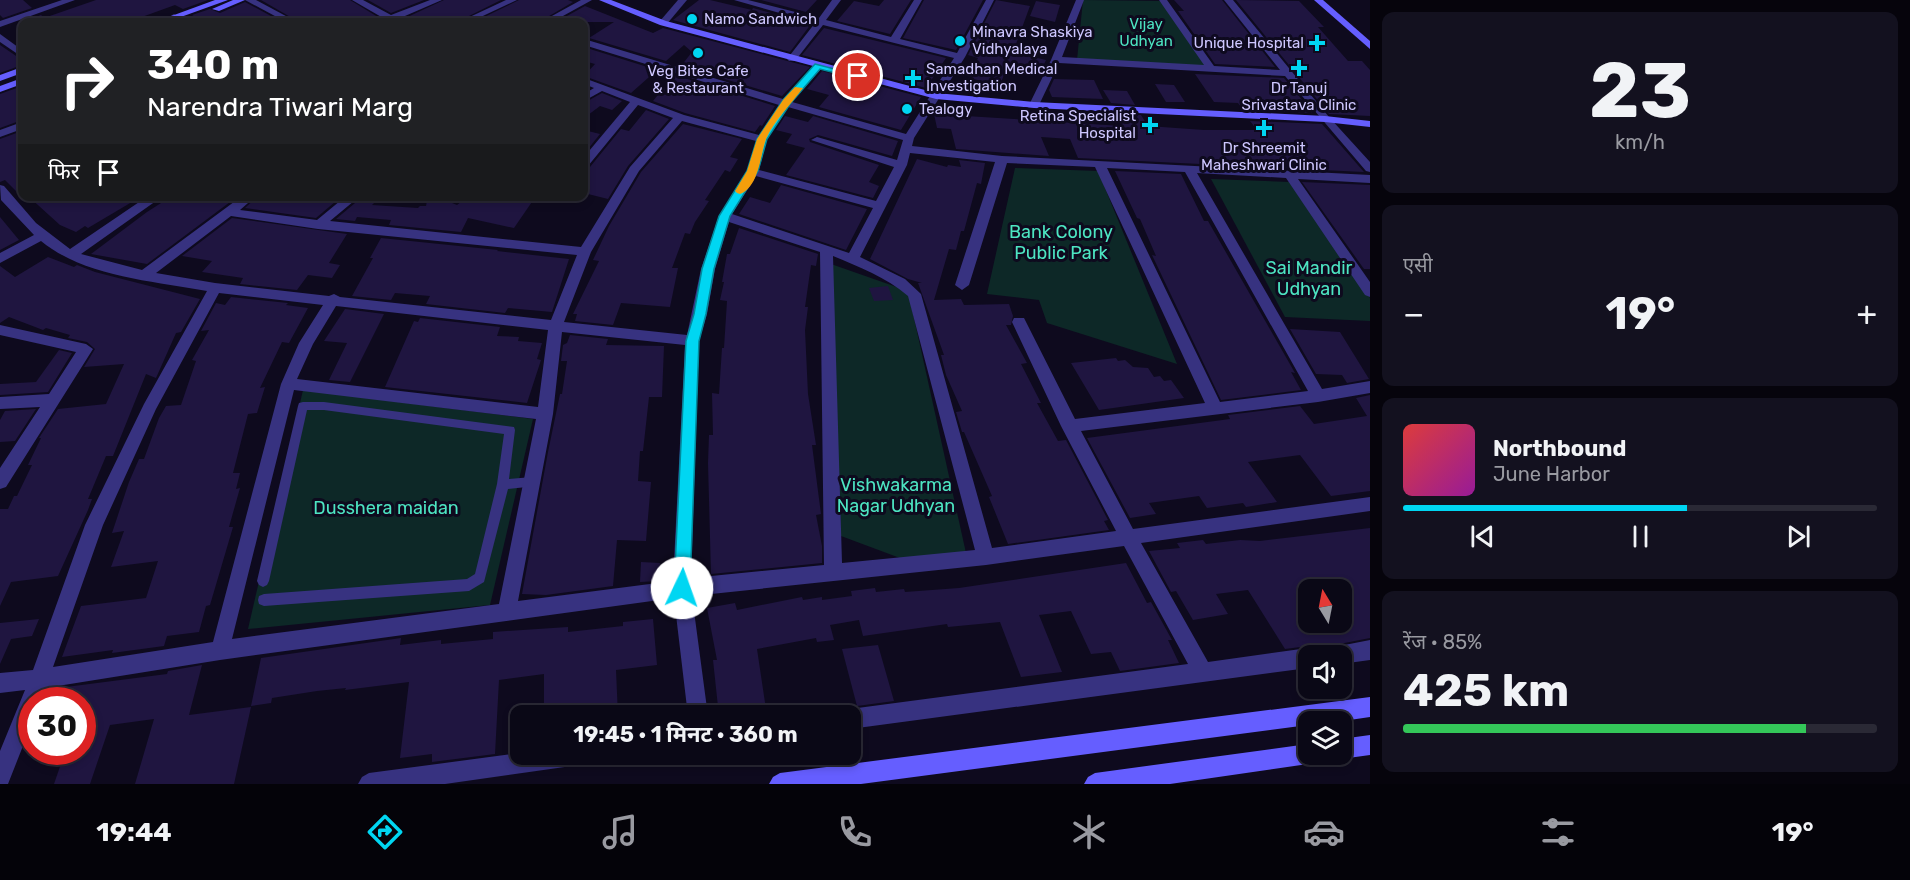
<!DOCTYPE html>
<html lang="hi">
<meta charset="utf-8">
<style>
body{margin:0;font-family:Rubik,"Noto Sans Devanagari",sans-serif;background:#13111f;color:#f1f3f6;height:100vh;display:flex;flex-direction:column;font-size:22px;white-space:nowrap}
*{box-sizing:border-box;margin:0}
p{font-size:20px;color:#999aa1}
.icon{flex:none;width:33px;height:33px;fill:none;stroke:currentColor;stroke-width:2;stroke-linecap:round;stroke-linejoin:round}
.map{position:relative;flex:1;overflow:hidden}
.sheet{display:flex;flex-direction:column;gap:12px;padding:12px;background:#06040c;width:540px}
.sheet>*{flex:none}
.hud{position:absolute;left:18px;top:18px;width:570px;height:183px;border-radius:12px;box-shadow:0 3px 9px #0003,0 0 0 2px #2a2935;background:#202124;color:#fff;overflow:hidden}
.needle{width:39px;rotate:350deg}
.tools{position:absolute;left:1298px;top:579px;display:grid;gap:12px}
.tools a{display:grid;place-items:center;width:54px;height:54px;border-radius:12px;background:#0a0816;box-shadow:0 3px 9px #0003,0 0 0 2px #2a2935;font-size:30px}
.speed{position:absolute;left:18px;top:687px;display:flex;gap:12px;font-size:30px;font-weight:700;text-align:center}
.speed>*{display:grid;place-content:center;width:78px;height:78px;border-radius:50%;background:#0a0816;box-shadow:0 3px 9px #0003,0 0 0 2px #2a2935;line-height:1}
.speed .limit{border:9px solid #d22;background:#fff;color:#111}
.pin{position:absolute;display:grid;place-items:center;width:51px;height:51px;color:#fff;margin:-26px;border:3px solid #fff;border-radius:50%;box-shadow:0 2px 6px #0007}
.me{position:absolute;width:66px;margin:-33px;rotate:3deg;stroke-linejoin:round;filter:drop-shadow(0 0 4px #0008)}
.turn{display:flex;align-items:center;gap:21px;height:126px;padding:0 30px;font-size:27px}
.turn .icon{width:78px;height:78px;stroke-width:2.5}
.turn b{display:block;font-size:42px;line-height:51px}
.then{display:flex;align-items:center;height:57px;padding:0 30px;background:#0003;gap:12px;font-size:22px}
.big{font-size:45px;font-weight:700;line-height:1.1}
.sheet .card{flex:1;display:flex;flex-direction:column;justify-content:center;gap:9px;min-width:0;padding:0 21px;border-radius:12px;background:#13111f}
.sheet .dial{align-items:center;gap:0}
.dial b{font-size:78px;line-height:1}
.song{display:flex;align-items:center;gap:18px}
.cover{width:72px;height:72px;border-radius:9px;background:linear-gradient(135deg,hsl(0 70% 55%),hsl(300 70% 35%))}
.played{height:6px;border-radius:3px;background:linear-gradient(90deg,#00d6f2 60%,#2a2935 60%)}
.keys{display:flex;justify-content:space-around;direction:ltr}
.heat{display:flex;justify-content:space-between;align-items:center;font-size:33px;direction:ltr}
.charge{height:9px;border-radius:4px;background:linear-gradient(90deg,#34c759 85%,#2a2935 0)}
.trip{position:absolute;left:510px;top:705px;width:351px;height:60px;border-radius:12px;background:#0a0816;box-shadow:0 3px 9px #0003,0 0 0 2px #2a2935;font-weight:700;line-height:60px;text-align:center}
.tabs{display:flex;height:96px;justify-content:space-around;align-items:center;background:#040309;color:#999aa1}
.tabs .icon{width:42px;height:42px}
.tabs .current{color:#00d6f2}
.tabs b{font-size:27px;color:#f1f3f6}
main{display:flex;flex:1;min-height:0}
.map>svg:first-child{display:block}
.green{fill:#0d2827}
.building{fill:#1f1540;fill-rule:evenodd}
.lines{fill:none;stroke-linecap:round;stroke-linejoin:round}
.lane{fill:#373280;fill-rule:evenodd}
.street{fill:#373280;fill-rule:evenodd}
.secondary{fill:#655eff;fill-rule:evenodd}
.route{fill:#00d6f2;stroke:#008b9d;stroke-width:1.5}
.slow{fill:#f59e0b}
.poi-dot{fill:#00d6f2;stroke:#0e0a1e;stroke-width:2}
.labels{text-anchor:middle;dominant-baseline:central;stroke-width:6;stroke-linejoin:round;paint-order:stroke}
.far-poi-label{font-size:15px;fill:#cec7ff;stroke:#0e0a1e;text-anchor:start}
.far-park-label{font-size:15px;fill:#4de5c2;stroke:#0e0a1e}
.park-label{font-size:18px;fill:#4de5c2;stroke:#0e0a1e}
</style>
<main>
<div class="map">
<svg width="1370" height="784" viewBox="0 0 1370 784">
<rect width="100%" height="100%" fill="#0e0a1e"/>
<g class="green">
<path d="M1083,0L1164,1L1211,69L1077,60Z"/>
<path d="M1015,168L1098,171L1177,364L1047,323L1039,300L987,294Z"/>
<path d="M1211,179L1289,182L1370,298V321L1285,317Z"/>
<path d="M831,264L908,291L966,553L900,558L841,536Z"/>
<path d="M303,390L533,419L490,605L248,629Z"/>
</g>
<g class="building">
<path d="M0,0H23L32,8L3,18L0,15Z"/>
<path d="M96,0H208L183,9L175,5L128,22H23L41,15L44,18Z"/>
<path d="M261,0H350L386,22H299Z"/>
<path d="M368,0H424L391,13Z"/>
<path d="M444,0H501L457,22H402L401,20Z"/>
<path d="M519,0H568L573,2L539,22H474Z"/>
<path d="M699,0H710L752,10L753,8L811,24L790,52L673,20Z"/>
<path d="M761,0H817L806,12Z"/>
<path d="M884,0H911L890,34L837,21L854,1L879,6Z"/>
<path d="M924,0H983L956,50L903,38Z"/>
<path d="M996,0L1030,6L1013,52L1046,60L1039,75L1007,67L1000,85L969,78L978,58L968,55Z"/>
<path d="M1174,0H1222L1275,67L1215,64L1178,11H1184Z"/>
<path d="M1236,0L1299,1L1324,27H1318L1348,61H1362L1370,70V116L1329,114Z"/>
<path d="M1036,1L1060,5L1055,22L1030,16Z"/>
<path d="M245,2L282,22H204L192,15L210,9L220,13Z"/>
<path d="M585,6L653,33L663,28L810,67L782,96L681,66L692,52L684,45L666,61L589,38L614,22H556Z"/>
<path d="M824,28L946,58L926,88L802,55Z"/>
<path d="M0,45L22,60V65L0,73Z"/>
<path d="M590,49L657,70L631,93L584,76L595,64L584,61V53Z"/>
<path d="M822,71L921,97L901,130L819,107L829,95L807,89Z"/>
<path d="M1195,74L1284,78L1313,113L1243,110L1238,103L1214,102Z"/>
<path d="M674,75L775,106L762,126L760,125L755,132L685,113L653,101Z"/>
<path d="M1054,79L1094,80L1103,99L1052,97L1049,90Z"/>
<path d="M1155,84L1174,85L1185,102H1166Z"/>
<path d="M22,86V120L0,128V94Z"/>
<path d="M1103,90L1127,91L1135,105L1111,103Z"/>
<path d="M602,93L622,101L612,110L600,106L584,118V103Z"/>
<path d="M646,110L669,119L628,166L608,199L584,193V169L590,167L621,129L629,131Z"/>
<path d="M934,114L1122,126L1116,114L1141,115L1148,126L1204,130H1257L1250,121L1322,124L1364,172L1078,158L1070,139L1041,137L1049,156L956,149L951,129L937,128Z"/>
<path d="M785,116L808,122L813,116L898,141L892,156L818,135L809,139L810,142L879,165L869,182L879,186L873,198L786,175L805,148L786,143L792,134L776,130Z"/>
<path d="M683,124L742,139L730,157L738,159L730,172L725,170L705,200L709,201L695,222L690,234L685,233L672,268H678L670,307L621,303L613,325L575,321L577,314H573L599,261L593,260L609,226L641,172Z"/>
<path d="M584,130L600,134L584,154Z"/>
<path d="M22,131V197L5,180L0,182V139Z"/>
<path d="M917,159L947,167L948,165L961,167L959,160L985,163L981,184L977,183L964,231H961L956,250L949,249L934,300L961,299L964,305L1009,304L1013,316L1011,325H1006L1027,363L1021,364L1041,403H1037L1058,441L1066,440L1108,520L1104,521L1109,530L1008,544L989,497L992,496L964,432H962L956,412L962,411L946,375L941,355H944L918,283H922L908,279L870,259Z"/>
<path d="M1115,171L1181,174L1204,221H1208L1295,373L1291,372L1301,390L1221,400L1152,255L1156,256L1140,219L1137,218Z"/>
<path d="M1302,182L1370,185V269H1364Z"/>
<path d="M781,185L867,209L846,250L739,214L750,197L770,203Z"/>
<path d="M28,196H142L88,228L85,226L76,232L60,225Z"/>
<path d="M172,196H238L147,264L91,254L147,212Z"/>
<path d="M258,196H342L316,218L245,208Z"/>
<path d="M428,196H452V203L457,205L469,196H536L514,228L468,218L461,232L389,225L391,220L357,217L355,221L336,219L361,198L376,201L372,205L418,208L420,206H426Z"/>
<path d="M0,217L19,240L0,250Z"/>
<path d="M232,218L347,234L329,263L340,265L332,278L308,275L297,290L240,284L243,278L202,272L212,261L182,256Z"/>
<path d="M739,228L818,254L816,266L811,265L805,307H808L805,330L808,394L816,445H812L821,514L816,515L822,546V563L711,574L708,463L709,435H713L712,393L719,394L722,348H724L727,301L720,300L724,282H722L727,254H730Z"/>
<path d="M381,238L498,250L497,251L569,259L552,312L508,308L505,313L426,304L430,296L395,293L391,300L352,296L373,258H370Z"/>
<path d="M48,257L74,267L77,265L95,272L200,299L181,332L176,333L156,378L146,374L113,456H106L88,499H92L88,510L58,576L11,582L0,606V509H8L14,496H17L32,465H28L41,438H39L58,409L106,404L124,364L84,367L95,349L87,342L68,338L70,335L46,328L43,330L9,317L0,323V266L15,277Z"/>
<path d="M888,286L893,300L874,301L869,288Z"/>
<path d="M231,297L288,303L286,305L308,308L289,343L282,342L260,388L265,387L257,413L248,414L233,473H240L236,489L240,488L229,527H233L210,605L206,606L199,632L167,636L164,646L112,653L113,650L62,657L81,606L146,598L158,561L111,567L124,531L112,533L129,482L139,459H144L159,418L166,406L181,405L196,361L192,360L209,330L201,331L216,303L225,305Z"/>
<path d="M345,309L384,314L350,382L329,380L347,343L324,341Z"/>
<path d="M420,318L500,327L497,336L519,337L518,341L542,343L537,359L541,360L527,403L385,387L414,321L418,322Z"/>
<path d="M1290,329L1340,332L1369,379L1347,383L1342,375L1316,374Z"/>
<path d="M570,335L608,339L606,345L664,346L662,397H649L643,451H640L638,481L651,482L646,541L617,540L613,586L546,595L522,594L548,452L560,394H562L567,361H561L563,345L567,343Z"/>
<path d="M59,350L72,353L48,392L0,395V384L36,382Z"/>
<path d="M1116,358L1118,361L1125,360L1133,367L1148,368L1154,377L1160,376L1164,381L1171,380L1184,398L1099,410L1071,363Z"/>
<path d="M1370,395V491L1331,496L1300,455L1248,462L1277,502L1246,507L1243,503L1207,508L1199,496L1149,503L1156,514L1130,518L1087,438L1230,419L1228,415L1300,406L1314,424L1367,416L1356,398Z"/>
<path d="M36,409L15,441L0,442V420L5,411Z"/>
<path d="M1370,528V638L1324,647L1321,651H1318L1308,646L1285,649L1248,590L1216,594L1228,614L1193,620L1176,591L1171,592L1149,551L1180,548L1177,543L1203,540L1206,544L1240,540L1260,541ZM1308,590H1341V622H1308Z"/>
<path d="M641,562L660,563L659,581L640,582Z"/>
<path d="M1126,563L1147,603L1151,602L1172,640H1168L1179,663L1120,671L1111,652L1091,654L1071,611L1039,615L1062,672L1021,677L1000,622L948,627L947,624L863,636L859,620L830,625L834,640L817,642L816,638L757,649L767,716H719L713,660H717L707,608L735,603L737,610L802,597L803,600L822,597V600L852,596L851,591L875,588L876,592L904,589L905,592L959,588Z"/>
<path d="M39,619L32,636L11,639L0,664V623Z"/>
<path d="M653,619L657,665L616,670L618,716H544V674L499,680L495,754L432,762V754L400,758L409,682L345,690L346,688L317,691L272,698L271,703L251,706L261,658L401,638L400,645L441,640V644L493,639V632L568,627V632L623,626V622Z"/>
<path d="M878,645L894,701L857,706L842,649Z"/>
<path d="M202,665L189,715L251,707L234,784H135L154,719L110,725L90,784H54L65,752H82V700H61L66,687L167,674L168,671Z"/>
</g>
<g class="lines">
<path class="lane" d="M303,402H324L514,427L515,430L509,479L532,477L536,478L538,482L536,486L508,489L484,582L469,591L264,606L259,604L258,600L259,596L264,594L467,579L475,574L497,484L504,434L324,410H307L269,581L267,585L263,587L259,585L257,581L298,406L299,403Z"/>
<g class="street">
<path d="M62,0H75L0,27V21Z"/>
<path d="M245,0H256L297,22H286Z"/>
<path d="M352,0H363L391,15L430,0H442L398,19L400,22H390Z"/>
<path d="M506,0H517L470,22H459Z"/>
<path d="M581,0H592L552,22H541Z"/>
<path d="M678,0H687L666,25H660V21Z"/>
<path d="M734,0H748L819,18L832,0H841L826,20L891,37L914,0H922L900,39L957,53L986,0H994L965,57L914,138L912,146L1002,156L1370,175V183L1298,179L1370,282V297L1365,295L1286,178L1197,173L1322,389L1370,381V393L1318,402L1081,431L1133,529L1370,497V511L1141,543L1208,662L1308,648L1315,651L1317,656H1308V668L850,729V716H841L843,712L850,709L1188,664L1124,546L986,565L692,596L708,716H688L674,598L220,660L45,688L40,700H32V723L8,784H0V751L25,690L0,693V673L33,670L85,525L144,404L207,291C153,281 85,277 41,241L0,263V253L34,235L1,200L0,185L4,186L36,223L70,249L148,196H163L81,254L142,270L242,196H256L240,210L317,220L346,196H360L330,221L581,247L630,167L673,118L638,105L588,166L584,167V157L630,102L602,91L584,101V94L594,88L584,84V78L684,115L759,135L779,105L584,45V39L783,99L816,64H822V68L792,102L906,134L954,58L823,25L795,61H789L787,59L815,23ZM788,107L903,140L897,160L817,137L811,140L894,167L876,201L759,170L767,139ZM682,121L756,141L747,172L719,216L701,269L687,335L564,322L591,252L639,171ZM910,153L995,162L955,285L962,290L969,285L1007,163L1095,167L1205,403L1075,419L1024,318H1014L1012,322L1061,426L1116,531L992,548L921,294L905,279L860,257L907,165ZM1107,168L1185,172L1308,391L1220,402ZM756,176L873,208L849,253L732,214ZM231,216L318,229L577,255L551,320L340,297L334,294L329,296L215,283L156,273ZM729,222L820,252L824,565L691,578L699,341L707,314L715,269ZM833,256C859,267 886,277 908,296L975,550L842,563ZM219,293L323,305L299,343L281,384L213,642L53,667L103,525L156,409ZM336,306L548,330L538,407L297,379L313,344ZM562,332L685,345L673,581L518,601L553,414ZM294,390L536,419L499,604L232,639Z"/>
<path d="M1076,0H1084L1062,57L1204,65L1159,0H1167L1214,66L1280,70L1224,0H1233L1329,117L1370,162V172L1366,171L1285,76L1059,63L1039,105L1030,107L1029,105L1051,60Z"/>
<path d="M174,14L187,22H176L169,17Z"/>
<path d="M0,34L22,50V57L0,42Z"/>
<path d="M22,122V129L0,137V130Z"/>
<path d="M454,196H467L458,203L454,202Z"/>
<path d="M0,325L86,344L93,349L6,487L0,489V468L40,407L0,409V397L49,394L76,352L0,335Z"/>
<path d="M1370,640V660L1341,664V656H1322L1324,649Z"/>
<path d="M520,753V754H596L593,761L586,764L445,784H358L362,777L369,773Z"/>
</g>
<g class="secondary">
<path d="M215,0H228L167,22H155Z"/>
<path d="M233,0H245L219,11L212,9Z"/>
<path d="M599,0H611L666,21L936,93L1034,102L1325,116L1370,121V127L1325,122L1034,108L936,99L660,25Z"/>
<path d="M1314,0H1323L1370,41V49Z"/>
<path d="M22,67V73L0,81V75Z"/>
<path d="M22,78V84L0,92V86Z"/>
<path d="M1370,697V717L1336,722H1308V725L861,784H769L773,777L780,773Z"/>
<path d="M1370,735V755L1341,759L1334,756L1333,754H1341V739Z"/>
<path d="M1308,744V754H1318L1315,761L1308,764L1170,784H1084L1088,777L1095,773Z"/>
</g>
</g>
<path class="route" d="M815,64L862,76L858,79L820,69L790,104L767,139L758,171L730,216L714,269L706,314L699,341L690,588L688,594L682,596L676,594L674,588L686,341L694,314L702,269L719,216L747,171L757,139L783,100Z"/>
<path class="slow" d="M795,87L803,88C791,104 774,121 766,139C760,156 759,187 740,194L737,193L735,191L747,171L757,139L783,100Z"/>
<g class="poi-dot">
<circle cx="692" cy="19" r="6"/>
<circle cx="960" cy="41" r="6"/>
<path d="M1314 34h6v6h6v6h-6v6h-6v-6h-6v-6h6z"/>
<circle cx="698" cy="53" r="6"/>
<path d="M1296 59h6v6h6v6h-6v6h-6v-6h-6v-6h6z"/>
<path d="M910 69h6v6h6v6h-6v6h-6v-6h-6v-6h6z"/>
<circle cx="907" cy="109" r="6"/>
<path d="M1147 116h6v6h6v6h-6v6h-6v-6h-6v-6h6z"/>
<path d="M1261 119h6v6h6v6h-6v6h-6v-6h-6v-6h6z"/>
</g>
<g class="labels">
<g class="far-poi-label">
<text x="704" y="19">Namo Sandwich</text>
<text x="972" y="32">Minavra Shaskiya<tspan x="972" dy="17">Vidhyalaya</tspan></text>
<text x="1304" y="43" text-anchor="end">Unique Hospital</text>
<text x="926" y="69">Samadhan Medical<tspan x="926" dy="17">Investigation</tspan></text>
<text x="698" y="71" text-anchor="middle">Veg Bites Cafe<tspan x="698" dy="17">&amp; Restaurant</tspan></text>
<text x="1299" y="88" text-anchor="middle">Dr Tanuj<tspan x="1299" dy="17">Srivastava Clinic</tspan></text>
<text x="919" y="109">Tealogy</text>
<text x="1136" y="116" text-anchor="end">Retina Specialist<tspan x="1136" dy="17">Hospital</tspan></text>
<text x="1264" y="148" text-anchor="middle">Dr Shreemit<tspan x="1264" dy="17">Maheshwari Clinic</tspan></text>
</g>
<g class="far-park-label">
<text x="1146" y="24">Vijay<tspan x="1146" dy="17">Udhyan</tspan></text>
</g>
<g class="park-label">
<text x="1061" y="232">Bank Colony<tspan x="1061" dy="21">Public Park</tspan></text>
<text x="1309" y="268">Sai Mandir<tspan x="1309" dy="21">Udhyan</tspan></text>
<text x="896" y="485">Vishwakarma<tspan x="896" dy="21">Nagar Udhyan</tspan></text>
<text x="386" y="508">Dusshera maidan</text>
</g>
</g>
</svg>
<div class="tools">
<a><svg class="needle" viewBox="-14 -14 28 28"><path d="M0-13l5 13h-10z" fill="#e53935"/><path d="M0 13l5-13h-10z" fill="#999aa1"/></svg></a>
<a><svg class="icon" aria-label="sound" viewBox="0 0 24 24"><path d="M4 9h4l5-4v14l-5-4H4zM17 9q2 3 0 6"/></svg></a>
<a><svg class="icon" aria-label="layers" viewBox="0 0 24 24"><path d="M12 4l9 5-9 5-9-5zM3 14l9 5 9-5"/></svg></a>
</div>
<div class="speed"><div class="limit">30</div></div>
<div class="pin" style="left:858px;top:76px;background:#d93025"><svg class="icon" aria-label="arrive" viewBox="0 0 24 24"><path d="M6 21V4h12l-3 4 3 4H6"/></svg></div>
<svg class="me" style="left:682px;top:588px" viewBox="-20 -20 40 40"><circle r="19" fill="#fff"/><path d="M0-13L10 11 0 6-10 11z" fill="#00d6f2"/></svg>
<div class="trip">19:45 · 1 मिनट · 360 m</div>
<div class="hud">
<div class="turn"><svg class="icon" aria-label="right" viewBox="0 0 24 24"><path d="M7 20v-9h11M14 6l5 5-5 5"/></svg><div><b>340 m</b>Narendra Tiwari Marg</div></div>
<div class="then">फिर<svg class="icon" aria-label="arrive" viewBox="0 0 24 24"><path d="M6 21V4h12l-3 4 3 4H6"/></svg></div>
</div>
</div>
<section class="sheet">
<div class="card dial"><b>23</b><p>km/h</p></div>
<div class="card"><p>एसी</p>
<div class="heat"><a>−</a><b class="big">19°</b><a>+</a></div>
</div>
<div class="card">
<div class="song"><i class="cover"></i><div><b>Northbound</b><p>June Harbor</p></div></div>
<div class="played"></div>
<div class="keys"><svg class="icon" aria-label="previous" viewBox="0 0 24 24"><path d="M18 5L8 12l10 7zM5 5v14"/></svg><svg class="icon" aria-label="pause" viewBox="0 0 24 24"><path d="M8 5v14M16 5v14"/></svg><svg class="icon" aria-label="next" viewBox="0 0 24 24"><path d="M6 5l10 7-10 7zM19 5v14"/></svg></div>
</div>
<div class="card"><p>रेंज · 85%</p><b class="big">425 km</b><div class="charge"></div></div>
</section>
</main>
<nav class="tabs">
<b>19:44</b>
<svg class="icon current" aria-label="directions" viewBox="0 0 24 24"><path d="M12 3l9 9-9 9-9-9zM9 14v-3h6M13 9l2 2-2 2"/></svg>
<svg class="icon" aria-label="music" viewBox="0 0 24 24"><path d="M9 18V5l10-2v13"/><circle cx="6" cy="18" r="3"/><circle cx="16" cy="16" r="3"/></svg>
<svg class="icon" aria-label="phone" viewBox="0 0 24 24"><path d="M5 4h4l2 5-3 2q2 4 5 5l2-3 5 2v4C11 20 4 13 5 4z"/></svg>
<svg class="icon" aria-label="climate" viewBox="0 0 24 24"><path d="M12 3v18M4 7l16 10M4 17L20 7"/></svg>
<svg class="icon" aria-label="car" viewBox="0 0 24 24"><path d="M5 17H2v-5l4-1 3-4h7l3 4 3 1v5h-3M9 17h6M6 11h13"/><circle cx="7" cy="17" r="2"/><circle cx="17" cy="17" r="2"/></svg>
<svg class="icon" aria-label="filters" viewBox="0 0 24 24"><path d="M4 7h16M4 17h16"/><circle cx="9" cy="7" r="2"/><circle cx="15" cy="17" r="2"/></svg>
<b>19°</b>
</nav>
